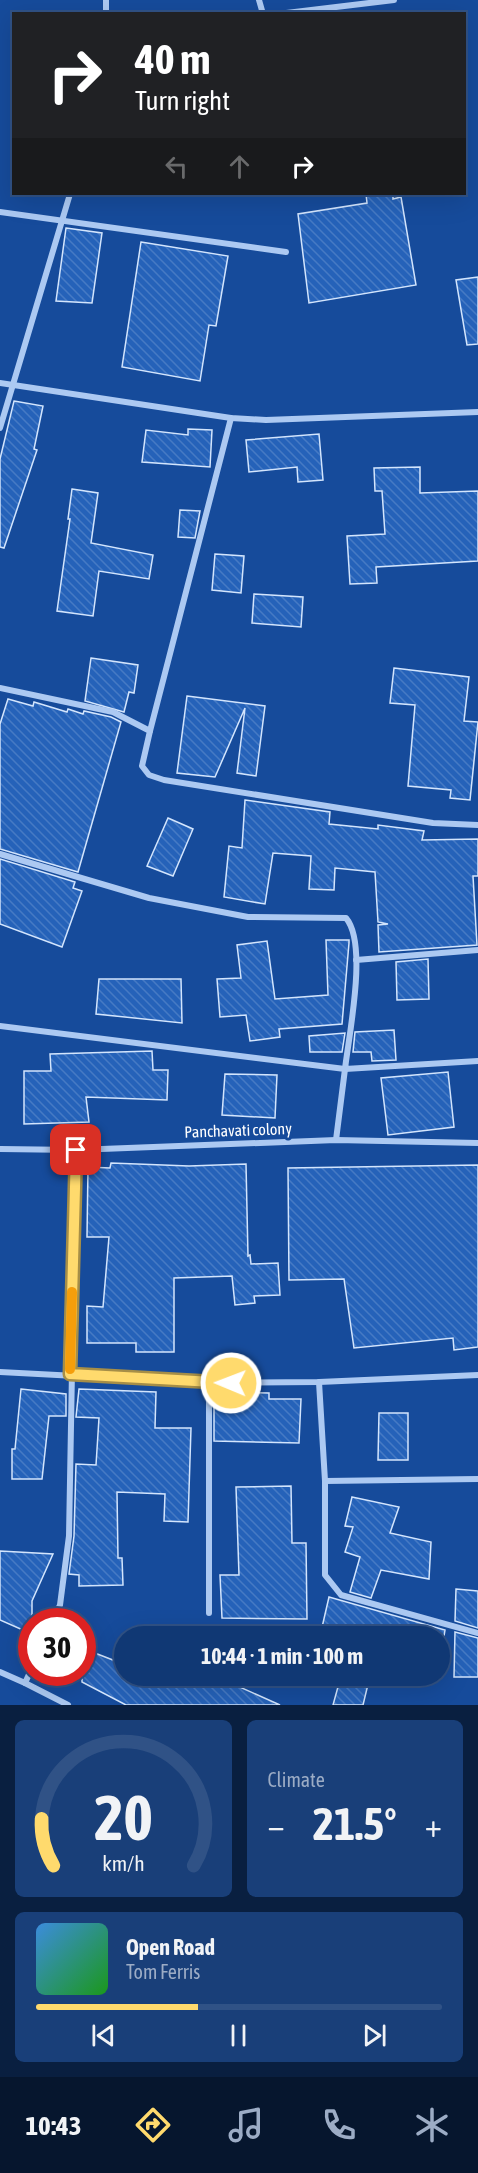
<!DOCTYPE html>
<meta charset="utf-8">
<style>
body{margin:0;font-family:"Asap Condensed",sans-serif;background:#193f79;color:#f1f3f6;height:100vh;display:flex;flex-direction:column;font-size:22px;white-space:nowrap}
*{box-sizing:border-box;margin:0}
p{font-size:20px;color:#9cacc5}
.icon{flex:none;width:33px;height:33px;fill:none;stroke:currentColor;stroke-width:2;stroke-linecap:round;stroke-linejoin:round}
.map{position:relative;height:1705px;overflow:hidden}
.panel{display:flex;flex-direction:column;gap:15px;padding:15px;background:#091f40;flex:1}
.panel>*{flex:none}
.hud{position:absolute;left:12px;top:12px;width:454px;height:183px;border-radius:0px;box-shadow:0 6px 24px #0002,0 0 0 2px #305286;background:#202124;color:#fff;overflow:hidden}
.speed{position:absolute;left:18px;top:1608px;display:flex;gap:12px;font-size:30px;font-weight:700;text-align:center}
.speed>*{display:grid;place-content:center;width:78px;height:78px;border-radius:50%;background:#103874;box-shadow:0 6px 24px #0002,0 0 0 2px #305286;line-height:1}
.speed .limit{border:9px solid #d22;background:#fff;color:#111}
.pin{position:absolute;display:grid;place-items:center;width:51px;height:51px;color:#fff;margin:-26px;border-radius:12px;box-shadow:0 3px 9px #0006}
.me{position:absolute;width:66px;margin:-33px;rotate:271deg;stroke-linejoin:round;filter:drop-shadow(0 0 4px #0008)}
.turn{display:flex;align-items:center;gap:21px;height:126px;padding:0 24px;font-size:27px}
.turn .icon{width:78px;height:78px;stroke-width:2.5}
.turn b{display:block;font-size:42px;line-height:51px}
.lanes{display:flex;align-items:center;height:57px;padding:0 24px;background:#0003;justify-content:center;gap:30px;direction:ltr}
.lanes .off{opacity:.35}
.big{font-size:45px;font-weight:700;line-height:1.1}
.panel .widget{flex:1;display:flex;flex-direction:column;justify-content:center;gap:9px;min-width:0;padding:0 21px;border-radius:9px;background:#193f79}
.panel .dial{align-items:center;gap:0}
.dial svg{height:156px;overflow:visible;fill:none;stroke:#305286;stroke-width:7;stroke-linecap:round;text-anchor:middle}
.dial text{fill:#f1f3f6;stroke:none}
.song{display:flex;align-items:center;gap:18px}
.cover{width:72px;height:72px;border-radius:9px;background:linear-gradient(135deg,hsl(210 70% 55%),hsl(120 70% 35%))}
.played{height:6px;border-radius:3px;background:linear-gradient(90deg,#ffda6d 40%,#305286 40%)}
.keys{display:flex;justify-content:space-around;direction:ltr}
.heat{display:flex;justify-content:space-between;align-items:center;font-size:33px;direction:ltr}
.panel .tiles{flex:1;display:grid;gap:15px;grid-template-columns:1fr 1fr}
.widget:last-child{grid-column:span 2}
.trip{position:absolute;left:114px;top:1626px;width:336px;height:60px;border-radius:30px;background:#103874;box-shadow:0 6px 24px #0002,0 0 0 2px #305286;font-weight:700;line-height:60px;text-align:center}
.menu{display:flex;height:96px;justify-content:space-around;align-items:center;background:#06162e;color:#9cacc5}
.menu .icon{width:42px;height:42px}
.menu .selected{color:#ffda6d}
.menu b{font-size:27px;color:#f1f3f6}
.map>svg:first-child{display:block}
.building{fill:url(#building-back-hatch);stroke:#d3e5fd;stroke-width:1.5}
.lines{fill:none;stroke-linecap:round;stroke-linejoin:round}
.street{stroke:#acc9f2;stroke-width:6}
.route-casing{stroke:#a68e47;stroke-width:15}
.route{stroke:#ffda6d;stroke-width:10}
.slow{stroke:#f59e0b;stroke-width:10}
.labels{text-anchor:middle;dominant-baseline:central;stroke-width:6;stroke-linejoin:round;paint-order:stroke}
.street-label{font-size:16px;fill:#fff;stroke:#164b9b}
</style>
<div class="map">
<svg width="478" height="1705" viewBox="0 0 478 1705">
<defs>
<pattern id="building-back-hatch" width="6" height="6" patternUnits="userSpaceOnUse" patternTransform="scale(1.5)"><rect width="6" height="6" fill="#2562b9"/><path d="M-1 5l2 2M0 0l6 6M5-1l2 2" fill="none" stroke="#467ac4"/></pattern>
</defs>
<rect width="100%" height="100%" fill="#164b9b"/>
<g class="building">
<path d="M366,194H393V199L401,197L416,285L309,303L298,214L367,203Z"/>
<path d="M66,228L102,233L92,303L56,301Z"/>
<path d="M141,242L228,256L216,326L209,325L200,381L122,367Z"/>
<path d="M478,277V344L467,345L456,280Z"/>
<path d="M14,401L43,406L34,449L37,450L4,548L0,547V459Z"/>
<path d="M188,429L212,430L210,467L142,462L146,430L188,435Z"/>
<path d="M319,434L323,480L298,482L297,467L249,472L246,440Z"/>
<path d="M420,467V493L478,491V561L376,567L377,583L350,584L347,536L385,534L382,491H375L374,468Z"/>
<path d="M72,489L98,493L91,543L153,555L149,579L99,571L93,616L57,611L70,519H68Z"/>
<path d="M180,510L200,511L195,538L178,537Z"/>
<path d="M215,554L244,556L241,593L212,590Z"/>
<path d="M254,594L303,597L301,627L252,623Z"/>
<path d="M91,658L138,665L134,693L129,692L124,712L85,701Z"/>
<path d="M394,668L469,677L464,721L478,722L470,800L450,798L451,790L408,786L415,705L390,703Z"/>
<path d="M187,696L265,706L256,776L237,773L245,708L215,777L177,773Z"/>
<path d="M8,699L33,706L34,702L67,712L68,709L83,714L84,711L111,717L121,722L78,872L0,849V724Z"/>
<path d="M245,800L330,812L329,824L378,829V825L424,831L422,840L478,839V876H473L477,945L379,952L378,925L388,924L378,922L375,872L335,868L334,890L309,889L311,856L273,853L265,904L224,897L229,846L242,848Z"/>
<path d="M168,818L193,829L173,876L147,866Z"/>
<path d="M0,859L75,882L73,888L82,891L62,947L0,924Z"/>
<path d="M326,940H349V943L342,1024L279,1029L280,1037L250,1041L246,1015L220,1017L217,979L241,978L237,945L267,941L275,999L328,995Z"/>
<path d="M428,959L429,999L397,1000L396,962Z"/>
<path d="M99,979H181L182,1023L96,1014Z"/>
<path d="M394,1030L396,1060L372,1061L371,1052H353L355,1032Z"/>
<path d="M345,1033L342,1052H310L309,1036Z"/>
<path d="M152,1051L153,1070H168L167,1100L86,1097L89,1122L24,1124V1071H51L50,1054Z"/>
<path d="M448,1072L454,1127L388,1135L381,1078Z"/>
<path d="M225,1074L277,1075L275,1118L222,1115Z"/>
<path d="M111,1163L189,1166L246,1164L248,1256L250,1255L251,1264L278,1263L280,1295L254,1296L255,1303L235,1305L232,1276L174,1278V1352H136V1343H87V1306L103,1307L109,1237H87L88,1167L110,1168Z"/>
<path d="M478,1165V1347L454,1350L453,1338L354,1348L344,1279L289,1280L288,1168Z"/>
<path d="M21,1389L66,1394V1416H49L42,1479H12V1449H15Z"/>
<path d="M79,1389L156,1392L155,1428H191L188,1522L164,1521L165,1494L117,1492L118,1558H122L123,1585L79,1586V1575L69,1574L74,1536L76,1464L96,1465L99,1418L76,1417Z"/>
<path d="M214,1392L269,1393V1399H301L299,1443L214,1441Z"/>
<path d="M379,1413H408V1460H378Z"/>
<path d="M291,1486L292,1543H306L307,1619L222,1618L220,1575H239L236,1487Z"/>
<path d="M352,1497L399,1507L390,1533L431,1542L429,1579L381,1570L371,1598L350,1592L360,1557L345,1552L353,1527L345,1526Z"/>
<path d="M0,1551L53,1554L32,1601V1634L0,1620Z"/>
<path d="M456,1589L478,1591V1628L455,1621Z"/>
<path d="M329,1597L445,1630L444,1636H320Z"/>
<path d="M455,1632L478,1638V1677H454Z"/>
<path d="M82,1648L118,1662L122,1654L124,1655V1676H170L188,1684L192,1676H215L280,1705H126L82,1682Z"/>
<path d="M341,1676H370L363,1705H333Z"/>
</g>
<g class="lines">
<g class="street">
<path d="M259,0L263,14"/>
<path d="M106,14V0"/>
<path d="M278,14L394,0"/>
<path d="M0,212L286,252"/>
<path d="M0,383L231,418L266,420L478,412"/>
<path d="M0,428L70,194"/>
<path d="M0,688L113,712L150,731L142,766L149,775L164,780L433,823L478,825"/>
<path d="M150,731L231,418"/>
<path d="M0,854L149,898L248,917L346,918C368,944 349,1034 345,1069L478,1061"/>
<path d="M356,960L478,950"/>
<path d="M0,1026L345,1069L336,1140"/>
<path d="M0,1149L76,1150L336,1140L478,1143"/>
<path d="M0,1372L209,1383L319,1382L478,1375"/>
<path d="M319,1382L325,1481"/>
<path d="M209,1383V1613"/>
<path d="M478,1479L325,1481V1575L341,1595L478,1633"/>
<path d="M52,1622L60,1605L69,1536L76,1150"/>
<path d="M0,1672L25,1683L32,1668"/>
<path d="M25,1683L68,1705"/>
</g>
</g>
<g class="lines">
<g class="route-casing">
<path id="route" d="M76,1150L70,1374L231,1383"/>
</g>
<use href="#route" class="route"/>
<path class="slow" d="M70,1369L72,1292"/>
</g>
<g class="labels">
<g class="street-label">
<text transform="translate(238 1130) rotate(-2)">Panchavati colony</text>
</g>
</g>
</svg>
<div class="speed"><div class="limit">30</div></div>
<div class="pin" style="left:76px;top:1150px;background:#d93025"><svg class="icon" aria-label="arrive" viewBox="0 0 24 24"><path d="M6 21V4h12l-3 4 3 4H6"/></svg></div>
<svg class="me" style="left:231px;top:1383px" viewBox="-20 -20 40 40"><circle r="17" fill="#ffda6d" stroke="#fff" stroke-width="3"/><path d="M0-11L8 9 0 5-8 9z" fill="#fff"/></svg>
<div class="trip">10:44 · 1 min · 100 m</div>
<div class="hud">
<div class="turn"><svg class="icon" aria-label="right" viewBox="0 0 24 24"><path d="M7 20v-9h11M14 6l5 5-5 5"/></svg><div><b>40 m</b>Turn right</div></div>
<div class="lanes"><svg class="icon off" aria-label="left" viewBox="0 0 24 24"><path d="M17 20v-9H6M10 6l-5 5 5 5"/></svg><svg class="icon off" aria-label="ahead" viewBox="0 0 24 24"><path d="M12 20V5M6 11l6-6 6 6"/></svg><svg class="icon" aria-label="right" viewBox="0 0 24 24"><path d="M7 20v-9h11M14 6l5 5-5 5"/></svg></div>
</div>
</div>
<section class="panel">
<div class="tiles">
<div class="widget dial"><svg viewBox="0 0 100 80">
<path d="M14 69A42 42 0 1 1 86 69"/>
<path d="M14 69A42 42 0 0 1 8 45" stroke="#ffda6d"/>
<text x="50" y="56" font-size="32" font-weight="700">20</text>
<text x="50" y="72" font-size="11">km/h</text>
</svg></div>
<div class="widget"><p>Climate</p>
<div class="heat"><a>−</a><b class="big">21.5°</b><a>+</a></div>
</div>
<div class="widget">
<div class="song"><i class="cover"></i><div><b>Open Road</b><p>Tom Ferris</p></div></div>
<div class="played"></div>
<div class="keys"><svg class="icon" aria-label="previous" viewBox="0 0 24 24"><path d="M18 5L8 12l10 7zM5 5v14"/></svg><svg class="icon" aria-label="pause" viewBox="0 0 24 24"><path d="M8 5v14M16 5v14"/></svg><svg class="icon" aria-label="next" viewBox="0 0 24 24"><path d="M6 5l10 7-10 7zM19 5v14"/></svg></div>
</div>
</div>
</section>
<nav class="menu">
<b>10:43</b>
<svg class="icon selected" aria-label="directions" viewBox="0 0 24 24"><path d="M12 3l9 9-9 9-9-9zM9 14v-3h6M13 9l2 2-2 2"/></svg>
<svg class="icon" aria-label="music" viewBox="0 0 24 24"><path d="M9 18V5l10-2v13"/><circle cx="6" cy="18" r="3"/><circle cx="16" cy="16" r="3"/></svg>
<svg class="icon" aria-label="phone" viewBox="0 0 24 24"><path d="M5 4h4l2 5-3 2q2 4 5 5l2-3 5 2v4C11 20 4 13 5 4z"/></svg>
<svg class="icon" aria-label="climate" viewBox="0 0 24 24"><path d="M12 3v18M4 7l16 10M4 17L20 7"/></svg>
</nav>
